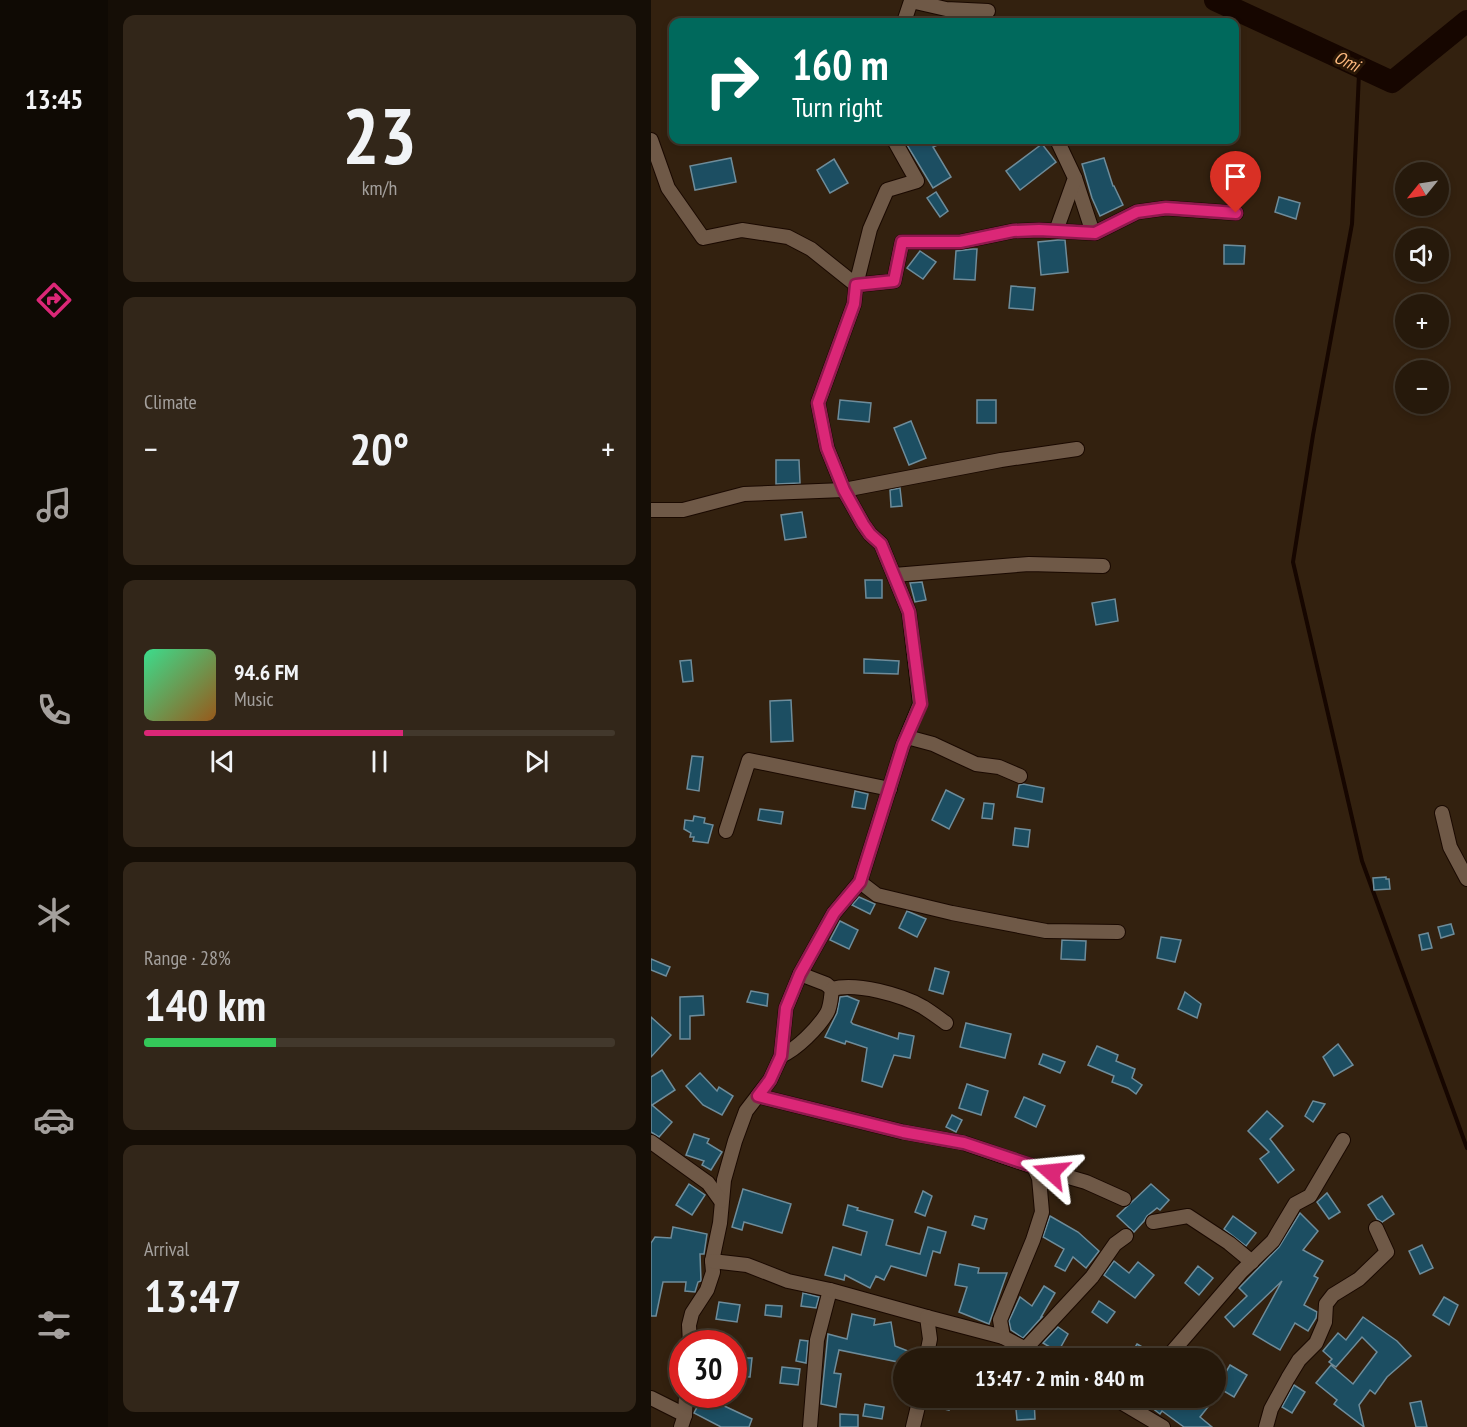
<!DOCTYPE html>
<meta charset="utf-8">
<style>
body{margin:0;font-family:"PT Sans Narrow",sans-serif;background:#322619;color:#f1f3f6;height:100vh;display:flex;flex-direction:column;font-size:22px;white-space:nowrap}
*{box-sizing:border-box;margin:0}
p{font-size:20px;color:#a4a09d}
.icon{flex:none;width:33px;height:33px;fill:none;stroke:currentColor;stroke-width:2;stroke-linecap:round;stroke-linejoin:round}
.map{position:relative;flex:1;overflow:hidden}
.drawer{display:flex;flex-direction:column;gap:15px;padding:15px;background:#150e06;width:543px}
.drawer>*{flex:none}
.hud{position:absolute;left:18px;top:18px;width:570px;height:126px;border-radius:12px;box-shadow:0 3px 9px #0003,0 0 0 2px #42382c;background:#00695c;color:#fff;overflow:hidden}
.needle{width:39px;rotate:240deg}
.controls{position:absolute;left:744px;top:162px;display:grid;gap:12px}
.controls a{display:grid;place-items:center;width:54px;height:54px;border-radius:50%;background:#26190b;box-shadow:0 3px 9px #0003,0 0 0 2px #42382c;font-size:30px}
.speed{position:absolute;left:18px;top:1330px;display:flex;gap:12px;font-size:30px;font-weight:700;text-align:center}
.speed>*{display:grid;place-content:center;width:78px;height:78px;border-radius:50%;background:#26190b;box-shadow:0 3px 9px #0003,0 0 0 2px #42382c;line-height:1}
.speed .limit{border:9px solid #d22;background:#fff;color:#111}
.pin{position:absolute;display:grid;place-items:center;width:51px;height:51px;color:#fff;margin:-62px -26px;border-radius:50% 50% 50% 0;rotate:-45deg;box-shadow:0 0 6px #0007}
.pin .icon{rotate:45deg}
.me{position:absolute;width:66px;margin:-33px;rotate:288deg;stroke-linejoin:round;filter:drop-shadow(0 0 4px #0008)}
.turn{display:flex;align-items:center;gap:21px;height:126px;padding:0 24px;font-size:27px}
.turn .icon{width:78px;height:78px;stroke-width:2.5}
.turn b{display:block;font-size:42px;line-height:51px}
.big{font-size:45px;font-weight:600;line-height:1.1}
.drawer .widget{flex:1;display:flex;flex-direction:column;justify-content:center;gap:9px;min-width:0;padding:0 21px;border-radius:12px;background:#322619}
.drawer .dial{align-items:center;gap:0}
.dial b{font-size:78px;line-height:1}
.song{display:flex;align-items:center;gap:18px}
.cover{width:72px;height:72px;border-radius:9px;background:linear-gradient(135deg,hsl(150 70% 55%),hsl(30 70% 35%))}
.played{height:6px;border-radius:3px;background:linear-gradient(90deg,#db2777 55%,#42382c 55%)}
.keys{display:flex;justify-content:space-around;direction:ltr}
.heat{display:flex;justify-content:space-between;align-items:center;font-size:33px;direction:ltr}
.charge{height:9px;border-radius:4px;background:linear-gradient(90deg,#34c759 28%,#42382c 0)}
.trip{position:absolute;left:242px;top:1348px;width:333px;height:60px;border-radius:30px;background:#26190b;box-shadow:0 3px 9px #0003,0 0 0 2px #42382c;font-weight:600;line-height:60px;text-align:center}
main{display:flex;flex:1;min-height:0}
.tabs{display:flex;flex-direction:column;width:108px;justify-content:space-around;align-items:center;background:#0f0a04;color:#a4a09d}
.tabs .icon{width:42px;height:42px}
.tabs .selected{color:#db2777}
.tabs b{font-size:27px;color:#f1f3f6}
.map>svg:first-child{display:block}
.lines{fill:none;stroke-linecap:round;stroke-linejoin:round}
.stream{stroke:#160600;stroke-width:4}
.river{stroke:#160600;stroke-width:22}
.building{fill:#1c4e62;stroke:#6e8c9a;stroke-width:1.5}
.street-casing{stroke:#1a0900;stroke-width:16}
.street{stroke:#6f5947;stroke-width:14}
.route-casing{stroke:#8e194d;stroke-width:15}
.route{stroke:#db2777;stroke-width:10}
.labels{text-anchor:middle;dominant-baseline:central;stroke-width:6;stroke-linejoin:round;paint-order:stroke}
.water-label{font-size:18px;font-style:italic;fill:#fbb87e;stroke:#291706}
</style>
<main>
<nav class="tabs">
<b>13:45</b>
<svg class="icon selected" aria-label="directions" viewBox="0 0 24 24"><path d="M12 3l9 9-9 9-9-9zM9 14v-3h6M13 9l2 2-2 2"/></svg>
<svg class="icon" aria-label="music" viewBox="0 0 24 24"><path d="M9 18V5l10-2v13"/><circle cx="6" cy="18" r="3"/><circle cx="16" cy="16" r="3"/></svg>
<svg class="icon" aria-label="phone" viewBox="0 0 24 24"><path d="M5 4h4l2 5-3 2q2 4 5 5l2-3 5 2v4C11 20 4 13 5 4z"/></svg>
<svg class="icon" aria-label="climate" viewBox="0 0 24 24"><path d="M12 3v18M4 7l16 10M4 17L20 7"/></svg>
<svg class="icon" aria-label="car" viewBox="0 0 24 24"><path d="M5 17H2v-5l4-1 3-4h7l3 4 3 1v5h-3M9 17h6M6 11h13"/><circle cx="7" cy="17" r="2"/><circle cx="17" cy="17" r="2"/></svg>
<svg class="icon" aria-label="filters" viewBox="0 0 24 24"><path d="M4 7h16M4 17h16"/><circle cx="9" cy="7" r="2"/><circle cx="15" cy="17" r="2"/></svg>
</nav>
<section class="drawer">
<div class="widget dial"><b>23</b><p>km/h</p></div>
<div class="widget"><p>Climate</p>
<div class="heat"><a>−</a><b class="big">20°</b><a>+</a></div>
</div>
<div class="widget">
<div class="song"><i class="cover"></i><div><b>94.6 FM</b><p>Music</p></div></div>
<div class="played"></div>
<div class="keys"><svg class="icon" aria-label="previous" viewBox="0 0 24 24"><path d="M18 5L8 12l10 7zM5 5v14"/></svg><svg class="icon" aria-label="pause" viewBox="0 0 24 24"><path d="M8 5v14M16 5v14"/></svg><svg class="icon" aria-label="next" viewBox="0 0 24 24"><path d="M6 5l10 7-10 7zM19 5v14"/></svg></div>
</div>
<div class="widget"><p>Range · 28%</p><b class="big">140 km</b><div class="charge"></div></div>
<div class="widget"><p>Arrival</p><b class="big">13:47</b></div>
</section>
<div class="map">
<svg width="816" height="1427" viewBox="0 0 816 1427">
<rect width="100%" height="100%" fill="#33210f"/>
<g class="lines">
<path class="stream" d="M565,0L647,31L708,74L701,224L662,435L642,562L711,861L816,1148"/>
<path class="river" d="M564,0L741,82L816,21"/>
</g>
<g class="building">
<path d="M253,140H297L282,147L300,177L282,188Z"/>
<path d="M391,144L405,162L369,190L355,171Z"/>
<path d="M80,158L85,182L44,190L39,166Z"/>
<path d="M453,158L462,186H463L472,205L449,216L441,198L431,164Z"/>
<path d="M183,159L197,183L179,193L166,170Z"/>
<path d="M285,192L297,211L289,217L276,198Z"/>
<path d="M628,197L649,203L645,219L624,212Z"/>
<path d="M407,240H414L417,272L390,275L387,242Z"/>
<path d="M573,245L594,246L593,264H573Z"/>
<path d="M322,249H326L324,280L303,279L305,251Z"/>
<path d="M269,251L285,262L272,279L256,268Z"/>
<path d="M360,286L384,288L382,310L358,308Z"/>
<path d="M189,400L220,403L218,422L187,419Z"/>
<rect x="326" y="400" width="19" height="23"/>
<path d="M260,421L275,458L258,465L243,428Z"/>
<path d="M125,460H148L149,483L125,484Z"/>
<path d="M249,488L251,506L240,507L239,490Z"/>
<path d="M151,512L155,537L134,540L130,515Z"/>
<path d="M214,580H231V598H215Z"/>
<path d="M271,582L275,600L264,602L259,583Z"/>
<path d="M464,599L467,621L445,625L441,603Z"/>
<path d="M213,659L248,661L247,674L213,673Z"/>
<path d="M40,660L42,681L32,682L29,661Z"/>
<path d="M140,700L142,741L120,742L119,701Z"/>
<path d="M41,756L52,757L48,791L36,789Z"/>
<path d="M372,784L393,788L391,802L366,797L368,785Z"/>
<path d="M295,790L313,799L298,829L281,820Z"/>
<path d="M204,791L217,794L214,809L201,807Z"/>
<path d="M333,803L343,804L341,819L331,818Z"/>
<path d="M109,809L132,812L130,824L107,820Z"/>
<path d="M43,816L54,818L53,823L62,825L57,843L42,841L43,837H39L40,833L33,829L34,820L42,821Z"/>
<path d="M364,828L379,830L377,847L362,845Z"/>
<path d="M735,877V879H738L739,889L723,890L722,878Z"/>
<path d="M208,897L224,904L219,914L201,905Z"/>
<path d="M256,911L275,919L266,937L248,928Z"/>
<path d="M189,921L207,930L198,949L179,940Z"/>
<path d="M800,924L803,934L790,938L787,927Z"/>
<path d="M777,933L781,948L771,950L768,935Z"/>
<path d="M510,937L530,940L524,962L506,958Z"/>
<path d="M411,940L435,941L434,960L410,959Z"/>
<path d="M0,959L19,967L15,976L0,970Z"/>
<path d="M284,968L298,972L292,994L278,990Z"/>
<path d="M100,991L117,994L116,1006L96,1002Z"/>
<path d="M534,992L550,1004L546,1018L527,1009Z"/>
<path d="M52,996L53,1015L39,1016V1039H29V997Z"/>
<path d="M196,996L208,1001L200,1022L202,1024L247,1039L248,1033L263,1036L259,1058L243,1055L231,1087L211,1081L216,1048L195,1041L194,1044L174,1037L186,1013L189,997Z"/>
<path d="M0,1017L20,1035L0,1057Z"/>
<path d="M315,1023L360,1034L354,1058L309,1047Z"/>
<path d="M687,1044L702,1065L683,1076L672,1057Z"/>
<path d="M446,1046L467,1055L465,1061L484,1069L481,1078L491,1085L485,1094L477,1088L461,1082L463,1076L437,1065Z"/>
<path d="M392,1054L414,1062L409,1073L388,1064Z"/>
<path d="M11,1070L24,1090L1,1105L21,1122L8,1137L0,1132V1077Z"/>
<path d="M49,1073L66,1091L68,1087L82,1096L71,1115L52,1105L35,1086Z"/>
<path d="M316,1084L337,1091L330,1115L308,1108Z"/>
<path d="M373,1097L394,1106L385,1127L364,1117Z"/>
<path d="M662,1101L674,1104L662,1122L654,1116Z"/>
<path d="M616,1111L632,1126L619,1139L643,1170L627,1183L609,1159L618,1152L597,1131Z"/>
<path d="M301,1115L311,1120L305,1132L295,1127Z"/>
<path d="M43,1134L58,1139L56,1143L71,1152L60,1170L51,1165L53,1161L35,1155Z"/>
<path d="M38,1184L54,1195L41,1215L25,1205Z"/>
<path d="M500,1184L518,1200L509,1210L506,1208L496,1216L493,1221L483,1232L466,1216Z"/>
<path d="M92,1189L140,1204L131,1233L93,1222L91,1230L81,1227Z"/>
<path d="M272,1191L281,1196L274,1216L264,1212Z"/>
<path d="M676,1193L689,1212L678,1219L666,1202Z"/>
<path d="M731,1196L743,1214L731,1222L726,1219L717,1205Z"/>
<path d="M197,1205L207,1208L206,1210L242,1220L235,1245L269,1254L277,1227L295,1232L289,1253L282,1251L275,1276L240,1266L233,1280L225,1276L219,1288L194,1275L193,1280L174,1275L182,1247L210,1255L216,1232L192,1225Z"/>
<path d="M649,1213L667,1231L652,1250L672,1261L663,1276L667,1278L653,1305L666,1312L665,1318L657,1331L644,1323L629,1350L602,1334L631,1281L583,1327L574,1317L596,1296L588,1288L628,1247Z"/>
<path d="M324,1216L336,1219L333,1229L321,1225Z"/>
<path d="M399,1216L427,1232L448,1251L435,1268L422,1257L414,1271L404,1266L413,1249L392,1237Z"/>
<path d="M582,1216L605,1233L595,1246L573,1229Z"/>
<path d="M22,1227L56,1234L53,1254H49L50,1281L47,1282L44,1292L34,1291L35,1282H12L5,1316H0V1243L4,1237L20,1238Z"/>
<path d="M771,1245L782,1268L769,1274L758,1251Z"/>
<path d="M463,1261L478,1273L487,1262L503,1275L484,1298L453,1275Z"/>
<path d="M308,1264L328,1268L327,1273H356L338,1324L308,1312L316,1287L304,1285Z"/>
<path d="M547,1266L562,1278L548,1295L534,1283Z"/>
<path d="M393,1286L404,1293L390,1317H391L372,1338L360,1330L358,1321L369,1297L381,1306Z"/>
<path d="M152,1293L168,1297L165,1308L150,1306Z"/>
<path d="M793,1297L807,1305L798,1325L782,1315Z"/>
<path d="M448,1301L464,1312L456,1323L441,1312Z"/>
<path d="M68,1302L89,1305L86,1322L65,1319Z"/>
<path d="M115,1305L131,1306L130,1317L114,1315Z"/>
<path d="M201,1314L224,1319L223,1325L240,1322L244,1346L267,1355L266,1359H252V1363L188,1350L183,1373L190,1374L185,1407L170,1404L177,1334L196,1339Z"/>
<path d="M712,1317L746,1341L760,1356L736,1377L724,1394L719,1390L708,1405L713,1427L683,1404L686,1400L665,1383L680,1365L702,1384L726,1352L711,1337L685,1367L678,1362L681,1359L672,1351L687,1333L695,1340Z"/>
<path d="M407,1327L417,1334L407,1352L392,1343Z"/>
<path d="M149,1340L157,1341L155,1363L145,1361Z"/>
<path d="M486,1344L507,1356L506,1359H477Z"/>
<path d="M541,1347L557,1359H532Z"/>
<path d="M82,1358H101L99,1377L82,1376Z"/>
<path d="M579,1365L596,1375L583,1397L566,1387Z"/>
<path d="M131,1367L149,1369L147,1385L129,1383Z"/>
<path d="M643,1385L654,1392L641,1413L631,1407Z"/>
<path d="M52,1396L101,1419L98,1427H70L43,1413Z"/>
<path d="M278,1398H301L298,1410L276,1405Z"/>
<path d="M364,1398H383L384,1419L366,1420Z"/>
<path d="M488,1398H515L529,1409L537,1398H545L557,1407L549,1417L561,1427H533L511,1411L509,1414Z"/>
<path d="M770,1401L776,1427H765L759,1403Z"/>
<path d="M214,1404L233,1407L231,1419L212,1416Z"/>
<path d="M189,1414L207,1415V1427H189Z"/>
</g>
<g class="lines">
<g class="street-casing">
<g id="street">
<path d="M253,22L260,1L295,9L337,11"/>
<path d="M0,140L17,188L52,238L91,230L137,237L160,249L205,285L203,304L167,403L176,448L193,490L212,524L219,534L230,544L258,612L269,704L252,745L209,882L183,913L149,974L135,1008L130,1056L119,1080L95,1111L84,1141L73,1180L69,1223L61,1261L62,1272L56,1290L41,1313L38,1325L39,1344"/>
<path d="M243,140L266,181L236,190L219,229L205,285L243,281L251,242H309L362,231L388,230L444,233L486,212L515,208L585,213"/>
<path d="M424,178L442,233"/>
<path d="M405,231L424,178L406,140"/>
<path d="M0,510H32L93,494L193,490L350,460L426,449"/>
<path d="M243,575L378,564L452,566"/>
<path d="M256,737L282,744L325,764L348,767L369,776"/>
<path d="M791,813L799,847L816,879"/>
<path d="M75,831L98,760L239,789"/>
<path d="M209,882L226,895L301,913L395,931L467,932"/>
<path d="M149,974L175,984L181,989C205,982 251,995 272,1007C280,1012 288,1018 295,1023"/>
<path d="M130,1056C146,1049 167,1028 176,1013C180,1006 180,996 181,989"/>
<path d="M107,1096L252,1132L313,1143L383,1167L388,1178L391,1212L382,1240L349,1320L352,1337"/>
<path d="M0,1142L57,1183L70,1201"/>
<path d="M383,1167L435,1182L473,1199"/>
<path d="M502,1222L537,1216L578,1243L601,1262"/>
<path d="M61,1261L96,1265L137,1281L179,1290L166,1340L159,1427"/>
<path d="M179,1290L276,1317L279,1339L275,1359"/>
<path d="M276,1317L352,1337L394,1359"/>
<path d="M375,1348L441,1277L464,1244L475,1236"/>
<path d="M515,1359L590,1272L622,1241L644,1204L659,1196L692,1140"/>
<path d="M0,1398L34,1415"/>
<path d="M463,1398L512,1427"/>
<path d="M30,1427L34,1415L35,1395"/>
<path d="M262,1427L269,1398"/>
<path d="M615,1427L620,1409L637,1378L648,1360L665,1343L674,1322L675,1304L682,1295L708,1279L736,1252L725,1228"/>
</g>
</g>
<use href="#street" class="street"/>
</g>
<g class="lines">
<g class="route-casing">
<path id="route" d="M400,1172L313,1143L252,1132L107,1096L119,1080L130,1056L135,1008L149,974L183,913L209,882L252,745L270,704L258,612L230,544L219,534L212,524L193,490L176,448L167,403L203,304L205,285L243,281L251,242H309L362,231L388,230L444,233L486,212L515,208L585,213"/>
</g>
<use href="#route" class="route"/>
</g>
<g class="labels">
<g class="water-label">
<text transform="translate(696 61) rotate(25)">Omi</text>
</g>
</g>
</svg>
<div class="controls">
<a><svg class="needle" viewBox="-14 -14 28 28"><path d="M0-13l5 13h-10z" fill="#e53935"/><path d="M0 13l5-13h-10z" fill="#a4a09d"/></svg></a>
<a><svg class="icon" aria-label="sound" viewBox="0 0 24 24"><path d="M4 9h4l5-4v14l-5-4H4zM17 9q2 3 0 6"/></svg></a>
<a>+</a>
<a>−</a>
</div>
<div class="speed"><div class="limit">30</div></div>
<div class="pin" style="left:585px;top:213px;background:#d93025"><svg class="icon" aria-label="arrive" viewBox="0 0 24 24"><path d="M6 21V4h12l-3 4 3 4H6"/></svg></div>
<svg class="me" style="left:400px;top:1172px" viewBox="-20 -20 40 40"><path d="M0-17L14 15 0 8-14 15z" fill="#db2777" stroke="#fff" stroke-width="4"/></svg>
<div class="trip">13:47 · 2 min · 840 m</div>
<div class="hud">
<div class="turn"><svg class="icon" aria-label="right" viewBox="0 0 24 24"><path d="M7 20v-9h11M14 6l5 5-5 5"/></svg><div><b>160 m</b>Turn right</div></div>
</div>
</div>
</main>
